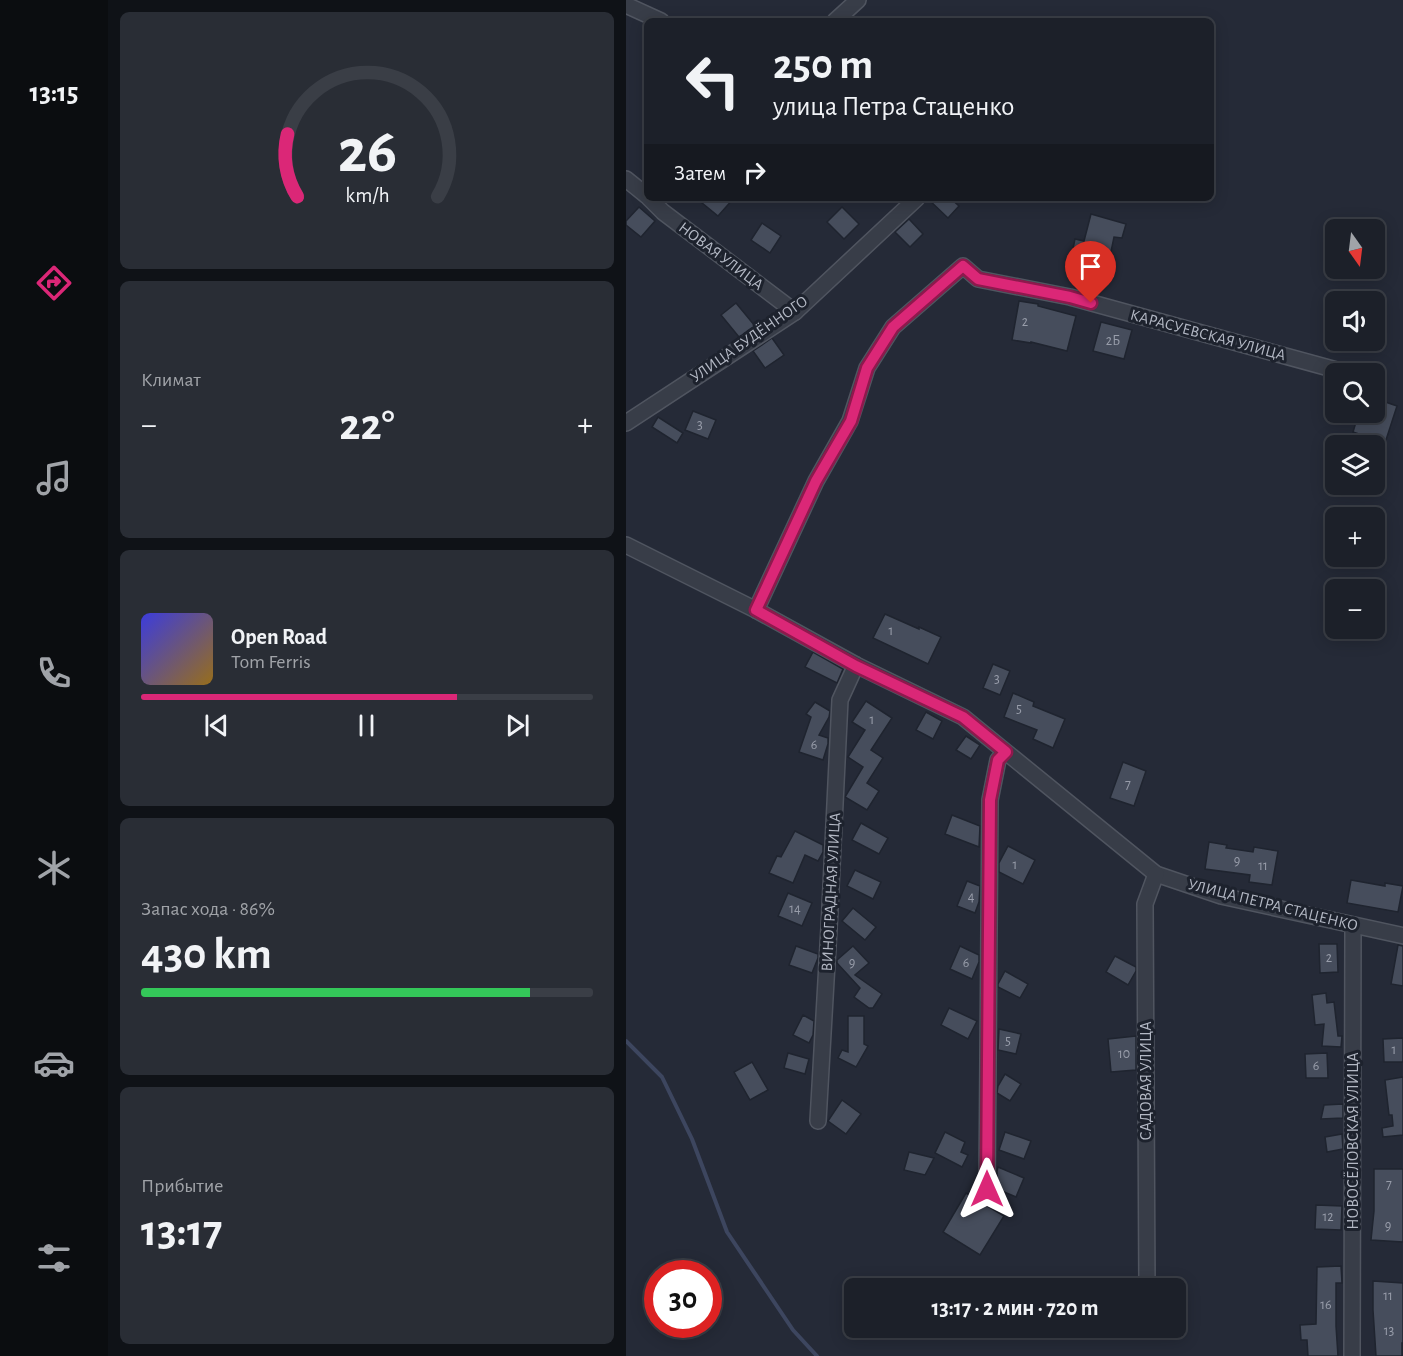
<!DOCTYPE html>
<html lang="ru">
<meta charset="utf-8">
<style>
body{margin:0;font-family:"Alegreya Sans",sans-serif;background:#292d35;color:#f1f3f6;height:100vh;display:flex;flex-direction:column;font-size:22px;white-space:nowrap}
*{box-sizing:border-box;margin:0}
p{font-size:20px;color:#a0a3a8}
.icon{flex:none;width:33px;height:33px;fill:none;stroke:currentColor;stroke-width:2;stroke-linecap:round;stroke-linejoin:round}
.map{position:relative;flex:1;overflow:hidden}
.details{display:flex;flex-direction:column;gap:12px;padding:12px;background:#0f1217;width:518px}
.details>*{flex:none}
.banner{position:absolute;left:18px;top:18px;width:570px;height:183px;border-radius:9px;box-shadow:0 3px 15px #0003,0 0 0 2px #3a3e46;background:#1c2029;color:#f1f3f6;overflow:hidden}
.needle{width:39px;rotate:166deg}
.tools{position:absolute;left:699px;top:219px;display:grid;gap:12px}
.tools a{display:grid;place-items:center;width:60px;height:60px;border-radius:9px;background:#1c2029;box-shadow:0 3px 15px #0003,0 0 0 2px #3a3e46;font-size:30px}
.speed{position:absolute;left:18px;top:1260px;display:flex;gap:12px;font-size:30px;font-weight:700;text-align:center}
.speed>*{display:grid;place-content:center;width:78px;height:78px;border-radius:50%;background:#1c2029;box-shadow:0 3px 15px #0003,0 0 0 2px #3a3e46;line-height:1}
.speed .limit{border:9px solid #d22;background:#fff;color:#111}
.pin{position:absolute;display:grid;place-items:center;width:51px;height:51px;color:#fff;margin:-62px -26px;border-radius:50% 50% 50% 0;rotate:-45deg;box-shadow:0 0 6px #0007}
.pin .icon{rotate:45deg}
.me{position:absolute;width:66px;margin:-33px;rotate:0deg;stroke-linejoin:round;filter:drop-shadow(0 0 4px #0008)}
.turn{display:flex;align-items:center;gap:21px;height:126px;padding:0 30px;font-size:27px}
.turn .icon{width:78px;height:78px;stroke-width:2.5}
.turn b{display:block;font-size:42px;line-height:51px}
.then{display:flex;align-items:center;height:57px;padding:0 30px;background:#0003;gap:12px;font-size:22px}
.big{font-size:45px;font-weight:600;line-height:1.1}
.details .tile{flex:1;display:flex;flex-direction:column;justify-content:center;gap:9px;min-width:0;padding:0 21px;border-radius:9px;background:#292d35}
.details .dial{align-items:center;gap:0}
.dial svg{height:156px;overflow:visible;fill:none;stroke:#3a3e46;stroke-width:7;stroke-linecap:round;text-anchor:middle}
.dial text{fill:#f1f3f6;stroke:none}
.song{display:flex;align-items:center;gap:18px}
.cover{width:72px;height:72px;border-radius:9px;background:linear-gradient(135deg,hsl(240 70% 55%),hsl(40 70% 35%))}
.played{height:6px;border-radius:3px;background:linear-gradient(90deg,#db2777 70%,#3a3e46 70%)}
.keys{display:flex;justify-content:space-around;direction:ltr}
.heat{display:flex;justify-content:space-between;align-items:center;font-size:33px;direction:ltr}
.charge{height:9px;border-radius:4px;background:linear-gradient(90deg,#34c759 86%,#3a3e46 0)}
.trip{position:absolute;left:218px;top:1278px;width:342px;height:60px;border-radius:9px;background:#1c2029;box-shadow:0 3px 15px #0003,0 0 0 2px #3a3e46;font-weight:600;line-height:60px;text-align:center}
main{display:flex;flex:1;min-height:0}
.tab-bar{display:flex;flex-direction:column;width:108px;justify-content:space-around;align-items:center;background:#0b0d10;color:#a0a3a8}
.tab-bar .icon{width:42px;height:42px}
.tab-bar .on{color:#db2777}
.tab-bar b{font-size:27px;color:#f1f3f6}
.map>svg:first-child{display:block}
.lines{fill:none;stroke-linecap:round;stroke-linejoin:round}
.stream{stroke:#3d465f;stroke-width:4}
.building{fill:#464d5c;stroke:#1f242f;stroke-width:1.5}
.minor-casing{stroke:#505560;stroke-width:18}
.minor{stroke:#383d48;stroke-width:15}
.route-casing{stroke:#8e194d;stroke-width:15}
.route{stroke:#db2777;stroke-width:10}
.labels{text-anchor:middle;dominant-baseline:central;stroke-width:6;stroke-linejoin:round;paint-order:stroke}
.number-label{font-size:14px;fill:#989daa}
.street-label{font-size:16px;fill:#b3b8c4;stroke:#1d222d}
</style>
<main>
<nav class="tab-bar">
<b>13:15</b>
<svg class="icon on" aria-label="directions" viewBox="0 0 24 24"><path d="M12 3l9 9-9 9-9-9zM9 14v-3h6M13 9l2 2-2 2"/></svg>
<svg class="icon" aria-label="music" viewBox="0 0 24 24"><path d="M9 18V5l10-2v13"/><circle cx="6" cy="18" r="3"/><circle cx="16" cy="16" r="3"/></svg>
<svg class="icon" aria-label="phone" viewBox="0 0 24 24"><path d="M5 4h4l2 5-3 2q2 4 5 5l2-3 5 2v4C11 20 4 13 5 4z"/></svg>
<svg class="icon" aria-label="climate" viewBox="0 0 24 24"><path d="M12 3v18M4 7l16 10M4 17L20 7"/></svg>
<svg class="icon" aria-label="car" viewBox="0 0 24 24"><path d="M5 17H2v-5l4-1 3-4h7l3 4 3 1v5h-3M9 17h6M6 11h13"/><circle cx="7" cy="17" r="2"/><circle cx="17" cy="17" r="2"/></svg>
<svg class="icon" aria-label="filters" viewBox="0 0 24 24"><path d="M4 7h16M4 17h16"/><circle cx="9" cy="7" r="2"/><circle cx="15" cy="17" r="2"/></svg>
</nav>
<section class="details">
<div class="tile dial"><svg viewBox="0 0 100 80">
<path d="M14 69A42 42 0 1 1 86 69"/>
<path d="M14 69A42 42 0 0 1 9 37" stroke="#db2777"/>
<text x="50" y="56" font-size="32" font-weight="700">26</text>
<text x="50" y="72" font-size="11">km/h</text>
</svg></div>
<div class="tile"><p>Климат</p>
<div class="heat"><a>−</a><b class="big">22°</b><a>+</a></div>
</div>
<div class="tile">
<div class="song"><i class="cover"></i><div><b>Open Road</b><p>Tom Ferris</p></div></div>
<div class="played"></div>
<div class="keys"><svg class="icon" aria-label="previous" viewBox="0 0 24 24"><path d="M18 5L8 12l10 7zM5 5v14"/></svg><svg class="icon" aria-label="pause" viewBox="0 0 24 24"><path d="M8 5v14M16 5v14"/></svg><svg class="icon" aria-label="next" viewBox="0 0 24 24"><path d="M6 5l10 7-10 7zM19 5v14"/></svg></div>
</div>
<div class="tile"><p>Запас хода · 86%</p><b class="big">430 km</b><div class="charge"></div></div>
<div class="tile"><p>Прибытие</p><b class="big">13:17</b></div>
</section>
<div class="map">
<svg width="778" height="1356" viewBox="0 0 778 1356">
<rect width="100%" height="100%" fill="#252a37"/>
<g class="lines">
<path class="stream" d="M0,1041L36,1077L66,1139L101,1232L167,1330L191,1356"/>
</g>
<g class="building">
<path d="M70,198H108L92,216Z"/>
<path d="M301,198H324L333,206L322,218Z"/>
<path d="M13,207L29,221L15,237L0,225V221Z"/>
<path d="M216,207L233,224L218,239L201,222Z"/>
<path d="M465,214L500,224L496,238L488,237L480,276L443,268L449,239L458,241Z"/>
<path d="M283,219L297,234L284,247L269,232Z"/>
<path d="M136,223L155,236L144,253L125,240Z"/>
<path d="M393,301L412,304V306L450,316L441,351L405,342V343L386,340Z"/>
<path d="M110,303L129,326L113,337L95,315Z"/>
<path d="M475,322L506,330L498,359L467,351Z"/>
<path d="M146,338L158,355L139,368L127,351Z"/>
<path d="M748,398L771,406L759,443L727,432L733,412H748Z"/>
<path d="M67,411L90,420L82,439L59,430Z"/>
<path d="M32,417L57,433L51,443L26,427Z"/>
<path d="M259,614L293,629V627L315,637L302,664L247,638Z"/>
<path d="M187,652L217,669L211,683L179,667Z"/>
<path d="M367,664L384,671L374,695L357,688Z"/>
<path d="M387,693L408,702L407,706L439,719L427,748L407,739L411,730L378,717Z"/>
<path d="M240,701L266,718L245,750L257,758L241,783L253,791L241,810L219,797L237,767L222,757L239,730L226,722Z"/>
<path d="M189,702L204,711L203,717L193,735L202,738V744L197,760L173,752L185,717L180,714Z"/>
<path d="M300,712L316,721L307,739L290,730Z"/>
<path d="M340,736L354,745L345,759L330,750Z"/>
<path d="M497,762L520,771L508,806L484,798Z"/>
<path d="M326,815L354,826L353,847L319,834Z"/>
<path d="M235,823L262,838L253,854L226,840Z"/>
<path d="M169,831L197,845V852L192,861L179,855L167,883L143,873L151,856L155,857Z"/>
<path d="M583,842L601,845L600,848L627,852L628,847L652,851L646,885L623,882L624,875L579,869Z"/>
<path d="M382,846L409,860L397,884L373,872V863Z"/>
<path d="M229,870L255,882L247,899L221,886Z"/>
<path d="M725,880L759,886V883L777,886L772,912L721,903Z"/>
<path d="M341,881L354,886L353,902L349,913L331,906Z"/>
<path d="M162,893L186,903L176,926L152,916Z"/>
<path d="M227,908L250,927L239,940L216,921Z"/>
<path d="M693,944H711L712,972L694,973Z"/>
<path d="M772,945L777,946V986L765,984Z"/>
<path d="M170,946L192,954V958L186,973L163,965Z"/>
<path d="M227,946L243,963L229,975L256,994L247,1008H243L228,997L234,988L211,963V960Z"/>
<path d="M334,946L353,955V962L346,979L324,969Z"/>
<path d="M489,956L510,967V971L502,985L480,972Z"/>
<path d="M379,971L402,984L394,998L372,987V984Z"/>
<path d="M700,993L701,1003L708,1002L712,1036H716L715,1047L696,1046L698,1024L689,1025L686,995Z"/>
<path d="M323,1008L351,1021L342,1039L315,1025Z"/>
<path d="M177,1015L188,1021L187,1035L183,1043L167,1035Z"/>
<path d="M222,1016H238V1044L242,1046L230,1067L212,1058L216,1050L222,1052Z"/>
<path d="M373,1029L395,1034L390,1054L372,1050Z"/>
<path d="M510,1036V1070L485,1072L482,1039Z"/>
<path d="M777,1038V1062H758L757,1039Z"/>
<path d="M162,1053L183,1059L179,1074L158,1068Z"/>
<path d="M701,1053L702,1078H680L679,1054Z"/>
<path d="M126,1062L142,1090L124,1100L108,1072Z"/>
<path d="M379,1074L395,1084L384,1101L371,1093L372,1086Z"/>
<path d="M777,1077V1135L757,1137L756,1128L767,1126L766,1115H763L759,1080Z"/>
<path d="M216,1100L235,1114L220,1134L202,1121Z"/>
<path d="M717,1104V1118L695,1119L698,1105Z"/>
<path d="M319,1132L339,1142L335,1152L342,1155L336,1167L309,1153Z"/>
<path d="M379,1132L405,1141L398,1159L373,1150Z"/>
<path d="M716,1134L717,1149L701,1152L699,1137Z"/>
<path d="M283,1152L308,1158L299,1175L278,1170Z"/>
<path d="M372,1167L398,1178L390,1197L371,1189V1171Z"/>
<path d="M748,1169H777V1242L745,1240L748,1211Z"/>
<path d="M340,1193L378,1216L354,1255L317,1232Z"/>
<path d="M690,1205L716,1206L715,1230L689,1229Z"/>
<path d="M715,1266L716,1283H710V1326L712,1356H682L681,1340H675L674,1325L690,1324L691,1267Z"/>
<path d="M747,1281L777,1283V1343H776V1356H750L747,1310Z"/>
</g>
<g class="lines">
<g class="minor-casing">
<g id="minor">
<path d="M0,5L35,21"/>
<path d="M209,21L232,0"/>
<path d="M0,179L21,196"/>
<path d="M23,198L37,212L169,312"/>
<path d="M0,423L169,312L291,198"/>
<path d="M0,545L130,610L230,665L337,717L530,874L595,896L778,936"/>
<path d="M130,610L190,481L224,421L241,368L267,327L337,266L352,279L444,297L725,374"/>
<path d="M192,1121L203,928L214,700L230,665"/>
<path d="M361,1189L364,800L372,760L379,752"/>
<path d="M521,1288L519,904L530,874"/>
<path d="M726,1356L727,925"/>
</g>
</g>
<use href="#minor" class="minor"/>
</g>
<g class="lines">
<g class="route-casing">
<path id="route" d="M361,1189L364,800L372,760L380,752L337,717L230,666L130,610L190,481L225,421L241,368L267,327L337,266L352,279L444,297L465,303"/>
</g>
<use href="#route" class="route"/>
</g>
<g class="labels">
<g class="number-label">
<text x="399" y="322">2</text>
<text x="487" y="341">2Б</text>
<text x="74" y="425">3</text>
<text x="265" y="631">1</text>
<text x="371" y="679">3</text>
<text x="393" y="709">5</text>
<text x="246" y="720">1</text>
<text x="188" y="745">6</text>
<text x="502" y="784">7</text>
<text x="611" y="861">9</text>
<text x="389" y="865">1</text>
<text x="637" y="866">11</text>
<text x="345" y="897">4</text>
<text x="169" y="909">14</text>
<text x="703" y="958">2</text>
<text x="226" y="963">9</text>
<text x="340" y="963">6</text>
<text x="382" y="1041">5</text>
<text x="768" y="1050">1</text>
<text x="498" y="1054">10</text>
<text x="690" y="1066">6</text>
<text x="763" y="1184">7</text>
<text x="702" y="1217">12</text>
<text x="762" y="1226">9</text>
<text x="762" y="1296">11</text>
<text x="700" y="1305">16</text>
<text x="763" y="1331">13</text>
</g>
<g class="street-label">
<text transform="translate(95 256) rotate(37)">НОВАЯ УЛИЦА</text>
<text transform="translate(582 335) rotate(15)">КАРАСУЕВСКАЯ УЛИЦА</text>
<text transform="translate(123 339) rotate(-35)">УЛИЦА БУДЁННОГО</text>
<text transform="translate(205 892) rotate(-87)">ВИНОГРАДНАЯ УЛИЦА</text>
<text transform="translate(647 905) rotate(14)">УЛИЦА ПЕТРА СТАЦЕНКО</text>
<text transform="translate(520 1081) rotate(-90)">САДОВАЯ УЛИЦА</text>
<text transform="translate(727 1141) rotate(-90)">НОВОСЁЛОВСКАЯ УЛИЦА</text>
</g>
</g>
</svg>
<div class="tools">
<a><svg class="needle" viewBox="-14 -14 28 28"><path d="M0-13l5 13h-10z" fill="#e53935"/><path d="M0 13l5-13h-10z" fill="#a0a3a8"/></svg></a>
<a><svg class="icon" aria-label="sound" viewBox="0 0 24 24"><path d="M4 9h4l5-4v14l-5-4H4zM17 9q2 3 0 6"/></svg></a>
<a><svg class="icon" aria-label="search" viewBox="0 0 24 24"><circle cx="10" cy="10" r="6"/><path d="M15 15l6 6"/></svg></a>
<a><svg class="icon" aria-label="layers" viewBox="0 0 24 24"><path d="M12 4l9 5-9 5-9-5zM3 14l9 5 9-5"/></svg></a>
<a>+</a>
<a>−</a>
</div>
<div class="speed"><div class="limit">30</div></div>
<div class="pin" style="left:465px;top:303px;background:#d93025"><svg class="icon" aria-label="arrive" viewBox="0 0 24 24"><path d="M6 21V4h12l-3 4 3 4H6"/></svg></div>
<svg class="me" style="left:361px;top:1189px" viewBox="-20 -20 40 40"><path d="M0-17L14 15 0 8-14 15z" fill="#db2777" stroke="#fff" stroke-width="4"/></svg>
<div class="trip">13:17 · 2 мин · 720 m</div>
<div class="banner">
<div class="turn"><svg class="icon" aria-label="left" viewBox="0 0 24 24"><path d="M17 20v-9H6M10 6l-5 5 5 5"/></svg><div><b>250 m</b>улица Петра Стаценко</div></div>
<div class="then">Затем<svg class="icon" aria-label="right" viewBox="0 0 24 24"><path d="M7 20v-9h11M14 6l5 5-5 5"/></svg></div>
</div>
</div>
</main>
